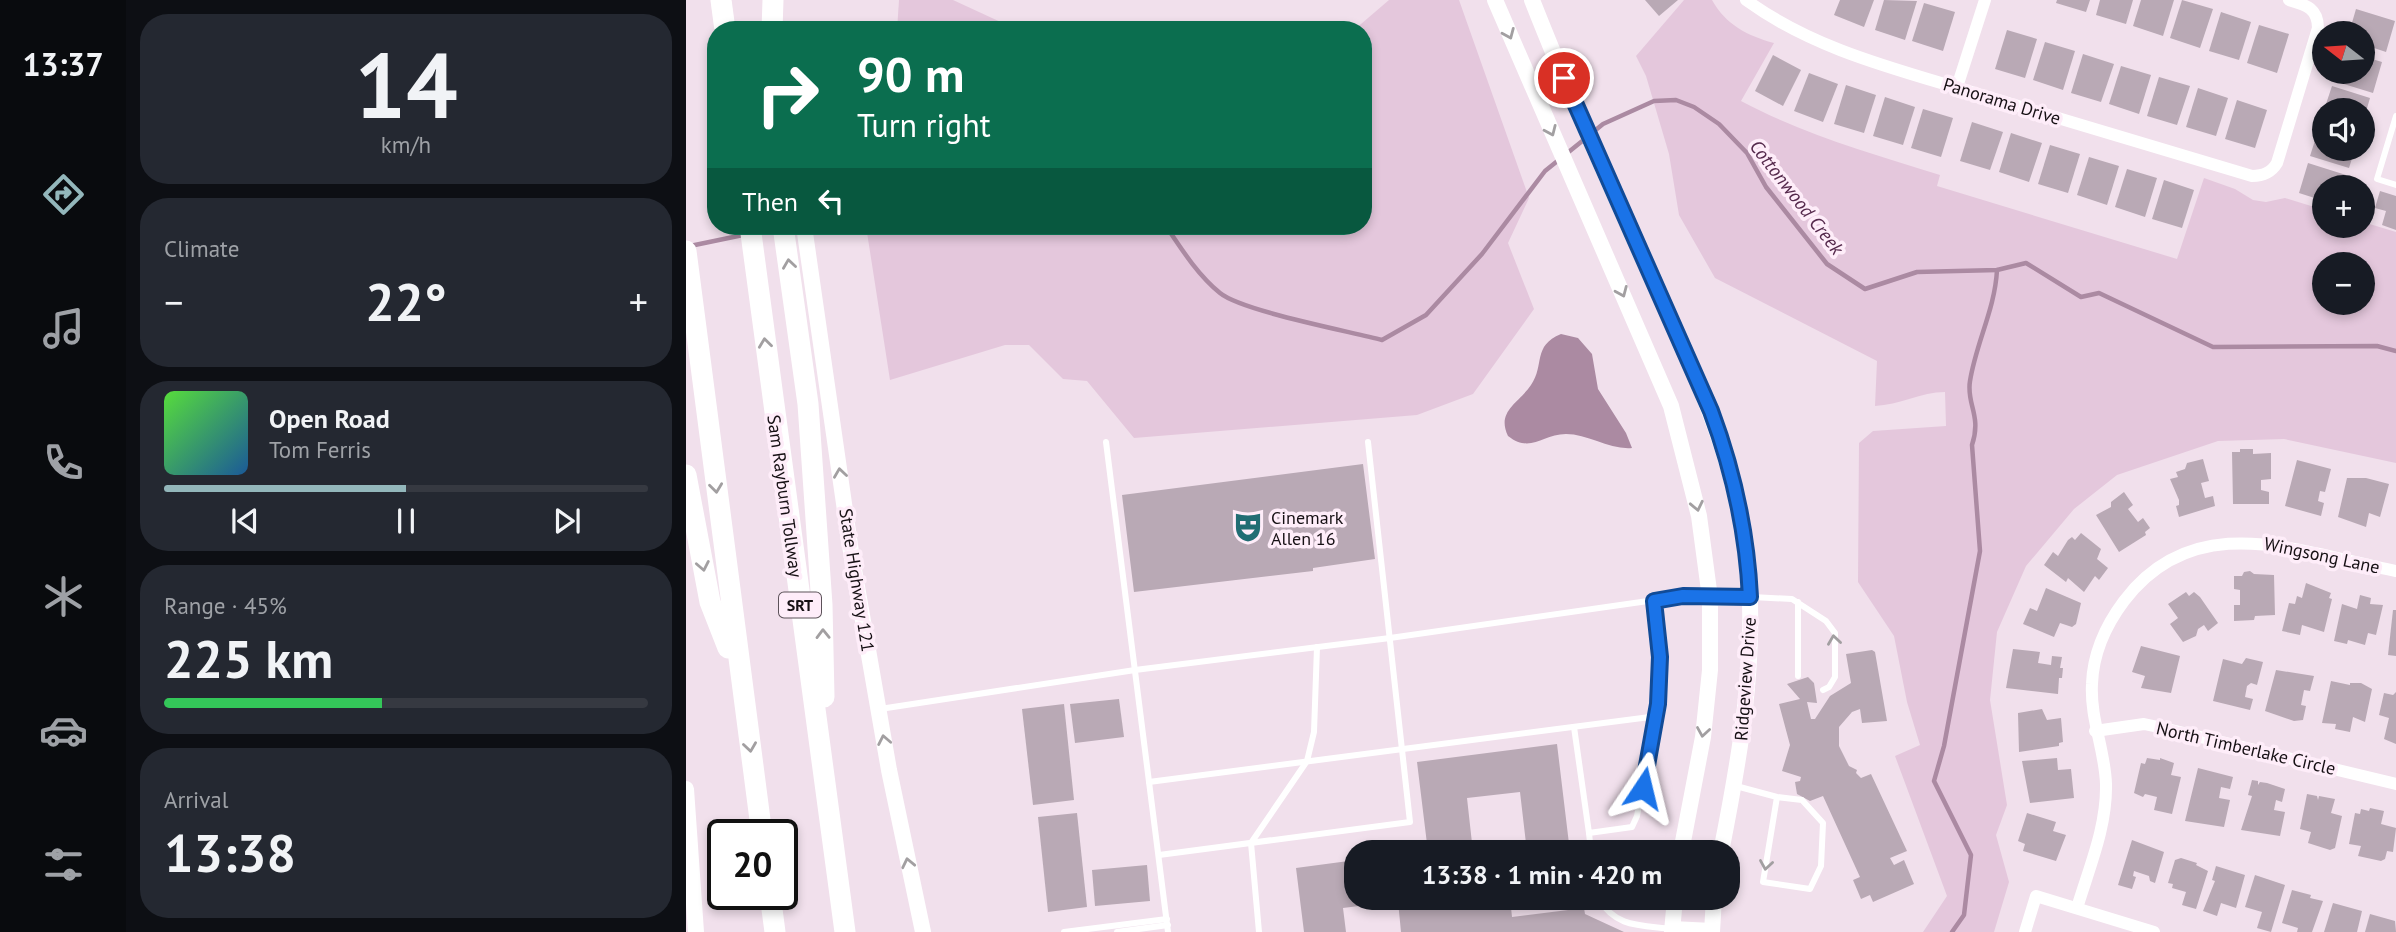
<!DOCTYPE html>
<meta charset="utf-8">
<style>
body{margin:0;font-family:"PT Sans",sans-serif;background:#242831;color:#f1f3f6;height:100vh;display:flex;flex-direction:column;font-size:26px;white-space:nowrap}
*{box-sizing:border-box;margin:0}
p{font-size:23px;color:#9ea1a6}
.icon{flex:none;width:38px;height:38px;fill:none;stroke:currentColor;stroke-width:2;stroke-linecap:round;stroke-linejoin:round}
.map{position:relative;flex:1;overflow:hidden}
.sheet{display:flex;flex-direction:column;gap:14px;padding:14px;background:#0d0f14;width:560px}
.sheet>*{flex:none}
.top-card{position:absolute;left:21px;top:21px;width:665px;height:214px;border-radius:28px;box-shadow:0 4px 10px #0003;background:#0b6e4f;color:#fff;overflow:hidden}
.needle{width:46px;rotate:287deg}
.buttons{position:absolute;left:1626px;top:21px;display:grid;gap:14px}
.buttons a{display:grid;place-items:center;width:63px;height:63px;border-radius:50%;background:#171b24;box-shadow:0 4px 10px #0003;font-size:35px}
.speed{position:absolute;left:21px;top:819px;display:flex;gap:14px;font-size:35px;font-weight:700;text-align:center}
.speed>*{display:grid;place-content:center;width:91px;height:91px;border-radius:50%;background:#171b24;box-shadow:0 4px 10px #0003;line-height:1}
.speed .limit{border:4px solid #111;border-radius:10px;background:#fff;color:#111}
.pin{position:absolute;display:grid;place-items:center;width:60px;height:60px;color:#fff;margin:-30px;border:4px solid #fff;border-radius:50%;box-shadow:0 2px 7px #0007}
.me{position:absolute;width:77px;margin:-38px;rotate:10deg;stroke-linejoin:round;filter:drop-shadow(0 0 5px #0008)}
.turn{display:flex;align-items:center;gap:24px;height:147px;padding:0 35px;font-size:32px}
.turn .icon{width:91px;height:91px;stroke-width:2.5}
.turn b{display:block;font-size:49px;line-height:60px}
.then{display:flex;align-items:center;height:66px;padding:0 35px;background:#0003;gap:14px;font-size:26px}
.big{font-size:52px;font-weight:700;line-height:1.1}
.sheet .tile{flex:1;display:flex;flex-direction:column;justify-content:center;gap:10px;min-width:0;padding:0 24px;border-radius:28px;background:#242831}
.sheet .dial{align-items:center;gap:0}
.dial b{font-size:91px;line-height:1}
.song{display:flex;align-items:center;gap:21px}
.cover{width:84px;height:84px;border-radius:10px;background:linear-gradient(135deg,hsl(110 70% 55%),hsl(210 70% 35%))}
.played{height:7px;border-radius:4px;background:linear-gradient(90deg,#93b7bb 50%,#363941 50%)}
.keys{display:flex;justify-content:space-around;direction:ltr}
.heat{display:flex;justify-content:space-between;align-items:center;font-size:38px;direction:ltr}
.charge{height:10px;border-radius:5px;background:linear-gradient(90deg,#34c759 45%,#363941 0)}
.trip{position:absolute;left:658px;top:840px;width:396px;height:70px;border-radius:28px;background:#171b24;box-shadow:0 4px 10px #0003;font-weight:700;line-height:70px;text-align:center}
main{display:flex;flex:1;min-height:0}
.dock{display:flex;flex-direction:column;width:126px;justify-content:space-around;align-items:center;background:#090b0e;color:#9ea1a6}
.dock .icon{width:49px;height:49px}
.dock .active{color:#93b7bb}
.dock b{font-size:32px;color:#f1f3f6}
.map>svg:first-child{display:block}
.green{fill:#e4c7dc;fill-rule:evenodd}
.water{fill:#ab8aa2}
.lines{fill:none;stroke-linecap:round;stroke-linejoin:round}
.stream{stroke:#ab8aa2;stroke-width:4.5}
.building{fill:#b9a9b5}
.service{stroke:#fff;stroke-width:6}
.minor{stroke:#fff;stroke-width:12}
.secondary{stroke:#fff;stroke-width:16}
.motorway{stroke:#fff;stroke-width:21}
.oneway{stroke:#a29fa1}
.route-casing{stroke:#114b97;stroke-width:18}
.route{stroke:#1a73e8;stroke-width:12}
.labels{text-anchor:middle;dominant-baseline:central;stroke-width:7;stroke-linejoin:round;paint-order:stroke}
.shield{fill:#feedf9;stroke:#5c5259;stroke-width:2}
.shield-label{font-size:16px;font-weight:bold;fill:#161014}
.street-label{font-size:18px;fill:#161014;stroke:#feedf9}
.poi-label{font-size:18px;fill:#161014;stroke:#feedf9;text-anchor:start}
.water-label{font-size:19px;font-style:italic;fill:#55294c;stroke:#feedf9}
</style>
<main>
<nav class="dock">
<b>13:37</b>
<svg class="icon active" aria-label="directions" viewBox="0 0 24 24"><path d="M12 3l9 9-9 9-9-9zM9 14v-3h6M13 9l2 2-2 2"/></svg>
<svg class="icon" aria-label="music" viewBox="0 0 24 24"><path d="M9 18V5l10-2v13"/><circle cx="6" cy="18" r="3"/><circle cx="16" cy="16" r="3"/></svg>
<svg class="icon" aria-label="phone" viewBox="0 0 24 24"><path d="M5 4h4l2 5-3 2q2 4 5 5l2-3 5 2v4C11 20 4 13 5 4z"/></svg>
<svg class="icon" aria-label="climate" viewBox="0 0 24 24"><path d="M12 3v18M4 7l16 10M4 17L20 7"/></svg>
<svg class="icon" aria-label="car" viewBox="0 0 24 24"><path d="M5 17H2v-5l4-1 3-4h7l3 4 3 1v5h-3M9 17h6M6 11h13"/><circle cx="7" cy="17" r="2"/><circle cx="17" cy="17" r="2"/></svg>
<svg class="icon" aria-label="filters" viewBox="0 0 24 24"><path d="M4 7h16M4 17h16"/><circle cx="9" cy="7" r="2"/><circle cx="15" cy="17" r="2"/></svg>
</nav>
<section class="sheet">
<div class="tile dial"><b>14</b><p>km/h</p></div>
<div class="tile"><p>Climate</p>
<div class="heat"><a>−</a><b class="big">22°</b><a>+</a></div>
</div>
<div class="tile">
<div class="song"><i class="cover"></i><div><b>Open Road</b><p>Tom Ferris</p></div></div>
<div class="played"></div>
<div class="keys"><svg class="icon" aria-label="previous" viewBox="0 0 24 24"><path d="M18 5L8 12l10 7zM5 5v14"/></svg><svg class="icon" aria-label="pause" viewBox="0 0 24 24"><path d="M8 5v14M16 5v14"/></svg><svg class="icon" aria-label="next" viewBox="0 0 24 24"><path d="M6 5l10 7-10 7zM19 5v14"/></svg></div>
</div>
<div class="tile"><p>Range · 45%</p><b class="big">225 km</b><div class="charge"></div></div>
<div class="tile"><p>Arrival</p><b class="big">13:38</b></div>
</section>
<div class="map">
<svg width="1710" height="932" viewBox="0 0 1710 932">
<rect width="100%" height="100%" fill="#f1e0ec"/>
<g class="green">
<path d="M213,0H267L332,30H211Z"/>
<path d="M703,0H773L843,198L822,243L848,309L787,394L731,415L448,438L401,381L377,379L343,345H319L204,380L180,226H677V30H668Z"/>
<path d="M998,0H1026C1040,25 1062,36 1088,43L1055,101C1119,135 1184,153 1254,175L1251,186L1491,259L1518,178L1549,189L1567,200L1580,202L1599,198L1638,210V226H1676L1677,222L1710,232V463L1598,439L1532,441L1431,475L1388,509L1340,566L1311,632L1304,700L1321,805L1310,835L1323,882L1308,932H1237L1261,896L1209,756L1234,745L1221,702L1208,636L1172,582L1173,443L1187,431L1260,426L1259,392C1235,392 1213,405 1189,406L1191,361L1029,278L993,215L983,154L960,76L950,56ZM1638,264H1676V303H1638Z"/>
</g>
<path class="water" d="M875,334L892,338L906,354L912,389L940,433L946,448C924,450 902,434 880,434C856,434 845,454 822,436C810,411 833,403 845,385C859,365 846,346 875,334Z"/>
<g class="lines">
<g class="stream">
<path d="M906,133L917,124L968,101L990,100L1008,107L1033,124L1061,153L1080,187L1141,264L1179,289L1231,272L1311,270L1340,263L1395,297L1413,293L1527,347L1691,346L1710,351"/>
<path d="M480,226C496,250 512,275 534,293C556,311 662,331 696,340L740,315L796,254L859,171L900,138"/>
<path d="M73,232L91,227"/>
<path d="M4,246L57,235"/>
<path d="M1266,932L1278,915L1285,855L1248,781L1258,746L1294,551L1286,445C1296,415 1280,404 1284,381C1290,343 1309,309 1311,270"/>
</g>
</g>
<g class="building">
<path d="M959,0H992L973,16Z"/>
<path d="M1154,0H1188L1178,27L1148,15Z"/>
<path d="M1198,0L1231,1L1219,40L1189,30Z"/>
<path d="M1371,0H1404L1400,12L1370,3Z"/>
<path d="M1414,0H1447L1440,24L1410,15Z"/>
<path d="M1455,0H1488L1477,36L1447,26Z"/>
<path d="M1496,0L1527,9L1514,48L1484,38Z"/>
<path d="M1238,3L1269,12L1257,51L1226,41Z"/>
<path d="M1670,9L1709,21L1700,52L1676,44V33H1663Z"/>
<path d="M1535,12L1565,22L1553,60L1523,51Z"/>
<path d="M1573,25L1603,34L1591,73L1561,63Z"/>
<path d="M1321,30L1351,39L1339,78L1309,69Z"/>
<path d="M1359,42L1389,51L1377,90L1347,80Z"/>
<path d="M1397,54L1428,64L1415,102L1385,93Z"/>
<path d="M1087,55L1115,70L1097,106L1069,91Z"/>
<path d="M1676,56L1696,62L1687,93L1648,81L1651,72H1676Z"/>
<path d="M1435,66L1465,75L1453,114L1423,104Z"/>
<path d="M1123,73L1152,84L1137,122L1108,111Z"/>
<path d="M1473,77L1504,86L1491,125L1461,116Z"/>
<path d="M1160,85L1190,95L1178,133L1148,124Z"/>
<path d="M1646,86L1684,98L1677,122L1676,110H1638Z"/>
<path d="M1512,88L1542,98L1530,136L1500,127Z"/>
<path d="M1199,97L1229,107L1217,145L1187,136Z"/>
<path d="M1551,100L1581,110L1569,148L1539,139Z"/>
<path d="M1237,109L1267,118L1255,157L1225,148Z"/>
<path d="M1286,122L1317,132L1304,170L1274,161Z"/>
<path d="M1634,125L1638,127V149H1669L1663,168L1624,156Z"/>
<path d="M1325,133L1356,143L1343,182L1313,172Z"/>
<path d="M1364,145L1394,154L1382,193L1352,184Z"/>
<path d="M1403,157L1433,166L1421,205L1391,195Z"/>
<path d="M1622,163L1660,175L1657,187H1638V201L1613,193Z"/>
<path d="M1441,169L1471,178L1459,217L1429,207Z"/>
<path d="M1478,180L1508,190L1496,228L1466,219Z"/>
<path d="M1694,191L1710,196V230L1696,225L1700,211L1689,208Z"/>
<path d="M1554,449H1567V454L1585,453V479L1575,480V490L1583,492V504H1547L1546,452H1554Z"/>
<path d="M1517,459L1523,481L1515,483L1519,498L1527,496L1529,506L1493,517L1490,506L1493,505V500L1484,479L1492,477L1490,472L1499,469L1501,463Z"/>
<path d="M1611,460L1645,469L1639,492L1634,491L1632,501L1638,503L1635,516L1599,506Z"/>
<path d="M677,464L689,559L627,568V571L448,592L436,495Z"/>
<path d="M1661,478H1680L1703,484L1694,517L1683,513L1680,527L1652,517Z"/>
<path d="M1438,492L1447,505L1442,509L1452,522L1457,518L1464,528L1459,532L1460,535L1433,552L1410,515L1425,507V502Z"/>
<path d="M1395,533L1415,549L1411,559L1422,568L1413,580L1409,576L1398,592L1382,578L1380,582L1358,565L1367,552L1372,556L1382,540L1386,537L1389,540Z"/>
<path d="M1564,571L1568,574L1588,575L1589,615L1569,616L1568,620L1548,621V605H1554V590L1548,589V576H1556L1558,572Z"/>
<path d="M1620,583L1645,593L1643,598L1646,599L1638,632L1616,625L1614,635L1596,631L1603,603L1609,604L1611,596L1616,598Z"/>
<path d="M1360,588L1395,603L1390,624L1386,627L1374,623L1368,637L1337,624L1344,608L1351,611Z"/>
<path d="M1500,592L1503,596L1508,592L1514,597L1532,623L1522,631L1518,625L1512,629L1510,636L1497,642L1484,624L1492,618L1482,604Z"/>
<path d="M1674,595L1685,598L1684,604L1697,605L1690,635L1682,633L1679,645L1662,640L1661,644L1648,641L1656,604L1671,609Z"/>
<path d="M1707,610H1710V656L1702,655Z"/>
<path d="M1455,646L1494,656L1485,693L1455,688L1459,676L1446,672Z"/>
<path d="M1327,649L1354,652L1352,663L1365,665L1366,656L1376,657L1374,668H1377L1376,678H1373L1372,694L1320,688Z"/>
<path d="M1186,650L1189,652L1201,721L1176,723L1174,709L1166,712L1153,727V746L1163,766L1171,770L1170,773L1175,778L1185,774L1221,851L1204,858L1208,865L1218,860L1228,884L1187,902L1184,895L1175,899L1167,880L1174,877L1137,796L1124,801L1111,794L1109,782L1114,781L1115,777L1096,771L1104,745L1093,704L1114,699L1101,684L1122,677L1128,683L1131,703L1121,702L1125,719H1129L1144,696L1165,683L1160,654Z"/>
<path d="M1560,658L1577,662L1571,685L1565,683L1561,686L1559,697L1567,699L1564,710L1527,701L1537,659L1556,664Z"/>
<path d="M1590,670L1628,676L1624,691L1618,690L1615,705L1620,706L1617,720L1608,721L1579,711Z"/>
<path d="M1645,681L1664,685V683H1675L1686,689L1679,722L1667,717L1664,732L1649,729L1650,724L1636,723Z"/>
<path d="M1710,692V744L1698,739L1703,718L1693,715L1698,693L1707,695Z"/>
<path d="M433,699L438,737L389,743L384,704Z"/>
<path d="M378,704L388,800L347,805L336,709Z"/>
<path d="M1356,709L1361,720L1375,718L1377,742L1373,743V746L1333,752L1332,713Z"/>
<path d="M871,744L884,852H841L834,792L781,798L787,852H742L731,762Z"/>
<path d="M1371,758L1372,770L1385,769L1388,798L1344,803L1336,761Z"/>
<path d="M1461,758L1474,760V758L1488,763L1485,775L1495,777L1486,814L1468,810L1471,797L1459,794L1457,797L1448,793L1455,763L1459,764Z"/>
<path d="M1512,768L1547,777L1544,789L1535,787L1533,798L1544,800L1538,827L1499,821Z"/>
<path d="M1566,780L1572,781V785L1574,782L1581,783L1599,789L1596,802L1590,800L1588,810L1599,812L1594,836L1555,830L1566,796L1562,795Z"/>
<path d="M1621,794L1631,796L1632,800L1633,796L1649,799L1645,813L1656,816L1649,848L1644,850L1622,843L1625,832L1614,829Z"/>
<path d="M1684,808L1698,811L1695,824L1710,828L1707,852L1701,851L1699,859L1695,861L1672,856L1675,846L1663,844L1669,813L1674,814L1675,809L1683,811Z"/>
<path d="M391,813L401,907L362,912L352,817Z"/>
<path d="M1341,813L1370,822L1367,831L1380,835L1370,861L1337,851L1339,844L1332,841Z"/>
<path d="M1446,840L1478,852L1469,883L1464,881L1463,876L1448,871L1447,876L1450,877L1446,889L1432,885Z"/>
<path d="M1495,858L1511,863L1510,865L1522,871L1510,909L1496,905L1500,892L1486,888L1487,884L1482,883L1489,860Z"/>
<path d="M670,860V898H717V901L741,898H824L826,917L898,908L899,914L938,932H715L712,901L657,908L660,932H618L610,868Z"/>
<path d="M461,865L464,901L409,906L406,870Z"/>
<path d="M1530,866L1559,875L1550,908L1535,903L1531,916L1517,911L1529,881L1526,880Z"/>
<path d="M1569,875L1599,885L1585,932L1571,928L1576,912L1559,907Z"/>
<path d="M1606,890L1625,895L1624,898L1637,901L1626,932H1611L1612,928L1596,923Z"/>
<path d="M1647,903L1676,911L1671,932H1638Z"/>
<path d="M1684,914L1709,921L1710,932H1679Z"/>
</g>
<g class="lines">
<g class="service">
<path d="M1710,116L1691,179L1710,185"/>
<path d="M420,442L482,932"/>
<path d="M1066,597L1106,599L1140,621L1149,633V677L1143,687L1137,690"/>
<path d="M1112,602V676"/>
<path d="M194,709L449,670L704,638L997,596L1023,598"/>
<path d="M888,727L903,833L946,827L951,816L971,709"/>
<path d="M463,782L964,717C984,686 972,637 968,601"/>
<path d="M1050,786L1091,797L1116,800L1137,823L1135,866L1124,889L1077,882L1091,797"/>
<path d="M903,833L905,852"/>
<path d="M473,855L724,822L682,442"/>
<path d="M912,898C930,928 954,925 986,929"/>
<path d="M378,932L481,919"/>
<path d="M431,932L482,925"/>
<path d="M573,932L565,843L621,761L628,732L631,647"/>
</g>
<g class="minor">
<path d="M1060,0C1130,51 1214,70 1295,95C1385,122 1476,149 1566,176C1577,176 1585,173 1591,163L1632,28C1632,8 1620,5 1603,0"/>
<path d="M1271,87L1299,0"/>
<path d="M1409,731L1458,724L1477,728L1710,784"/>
<path d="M1391,908C1403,868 1421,827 1420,784C1419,750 1404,719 1406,684C1407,654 1420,625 1438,601C1510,506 1615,553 1710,571"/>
<path d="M1339,932L1350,896L1468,932"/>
</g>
<g class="secondary">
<path d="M809,0L985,406L1013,516L1024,598V670L1017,737L995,852"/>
<path d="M846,0C881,89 920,176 959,263C1005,365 1055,465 1063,579C1069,672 1053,761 1035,852"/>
<path d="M118,226L165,552L203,770L237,932"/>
<path d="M1024,598L1064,597"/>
<path d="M0,789L10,932"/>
<path d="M986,929L1026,931"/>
<path d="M986,932L989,898"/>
<path d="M1026,932L1028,898"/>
</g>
<g class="motorway">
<path d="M35,0L39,30"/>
<path d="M86,30L87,0"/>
<path d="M64,226L159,932"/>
<path d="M97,226L122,404L136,605L138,697"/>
<path d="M0,251L76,835"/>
<path d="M0,475L24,602L42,648"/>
<path d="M84,894L89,932"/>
</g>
</g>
<defs><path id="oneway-chevron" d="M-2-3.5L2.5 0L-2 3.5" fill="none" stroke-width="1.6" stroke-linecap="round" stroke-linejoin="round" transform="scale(1.75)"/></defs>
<g class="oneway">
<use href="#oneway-chevron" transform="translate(823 34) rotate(67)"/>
<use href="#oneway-chevron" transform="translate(865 131) rotate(66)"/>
<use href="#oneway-chevron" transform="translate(103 264) rotate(-98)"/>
<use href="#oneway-chevron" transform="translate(936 292) rotate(67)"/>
<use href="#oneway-chevron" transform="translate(79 343) rotate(-97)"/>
<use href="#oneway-chevron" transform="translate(154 473) rotate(-98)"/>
<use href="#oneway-chevron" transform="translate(30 488) rotate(83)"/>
<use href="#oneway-chevron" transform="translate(1011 506) rotate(78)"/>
<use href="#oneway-chevron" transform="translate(17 566) rotate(79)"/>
<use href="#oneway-chevron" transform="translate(137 634) rotate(-91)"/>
<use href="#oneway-chevron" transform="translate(1148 640) rotate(-98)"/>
<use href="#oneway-chevron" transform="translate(1017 732) rotate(99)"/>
<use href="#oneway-chevron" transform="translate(198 740) rotate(-101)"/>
<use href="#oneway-chevron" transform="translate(64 747) rotate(82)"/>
<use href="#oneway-chevron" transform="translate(222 863) rotate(-102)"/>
<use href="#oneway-chevron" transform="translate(1080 865) rotate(99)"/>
</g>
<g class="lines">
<g class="route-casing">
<path id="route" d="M878,78L1025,411C1047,470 1061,534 1064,597L997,596L968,601L974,657L972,704L957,788"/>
</g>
<use href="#route" class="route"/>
</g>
<defs>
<g id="theatre-bare" transform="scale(2.415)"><path d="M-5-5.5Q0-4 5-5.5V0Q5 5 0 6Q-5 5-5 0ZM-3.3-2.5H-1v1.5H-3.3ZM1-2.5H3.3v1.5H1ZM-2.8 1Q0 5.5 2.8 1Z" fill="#216d73" stroke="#feedf9" stroke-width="2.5" paint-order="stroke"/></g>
</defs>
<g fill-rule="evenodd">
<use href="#theatre-bare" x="562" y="527"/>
</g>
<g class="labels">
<rect class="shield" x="93" y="592.5" width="42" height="25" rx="5"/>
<g class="shield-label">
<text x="114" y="605">SRT</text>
</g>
<g class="street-label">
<text transform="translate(1316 101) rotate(17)">Panorama Drive</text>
<text transform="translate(99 496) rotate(82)">Sam Rayburn Tollway</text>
<text transform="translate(1636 555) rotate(12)">Wingsong Lane</text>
<text transform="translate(171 580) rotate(81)">State Highway 121</text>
<text transform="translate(1059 679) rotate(-86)">Ridgeview Drive</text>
<text transform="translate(1560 748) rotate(13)">North Timberlake Circle</text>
</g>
<g class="poi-label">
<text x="585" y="517">Cinemark<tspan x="585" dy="21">Allen 16</tspan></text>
</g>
<g class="water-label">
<text transform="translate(1111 197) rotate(52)">Cottonwood Creek</text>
</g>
</g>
</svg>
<div class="buttons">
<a><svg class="needle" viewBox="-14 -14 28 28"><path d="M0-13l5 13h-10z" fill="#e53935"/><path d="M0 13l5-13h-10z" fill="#9ea1a6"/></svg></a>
<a><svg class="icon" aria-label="sound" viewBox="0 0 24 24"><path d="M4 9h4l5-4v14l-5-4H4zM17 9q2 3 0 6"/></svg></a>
<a>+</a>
<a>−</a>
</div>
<div class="speed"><div class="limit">20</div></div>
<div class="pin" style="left:878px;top:78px;background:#d93025"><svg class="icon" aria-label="arrive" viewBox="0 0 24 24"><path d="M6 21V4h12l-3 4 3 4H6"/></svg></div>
<svg class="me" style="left:957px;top:788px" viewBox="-20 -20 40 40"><path d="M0-17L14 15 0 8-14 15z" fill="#1a73e8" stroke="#fff" stroke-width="4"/></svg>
<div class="trip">13:38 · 1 min · 420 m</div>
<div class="top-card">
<div class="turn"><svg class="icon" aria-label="right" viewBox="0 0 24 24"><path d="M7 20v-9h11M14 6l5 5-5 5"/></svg><div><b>90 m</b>Turn right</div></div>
<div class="then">Then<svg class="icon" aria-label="left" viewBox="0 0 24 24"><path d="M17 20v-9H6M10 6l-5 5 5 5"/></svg></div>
</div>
</div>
</main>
